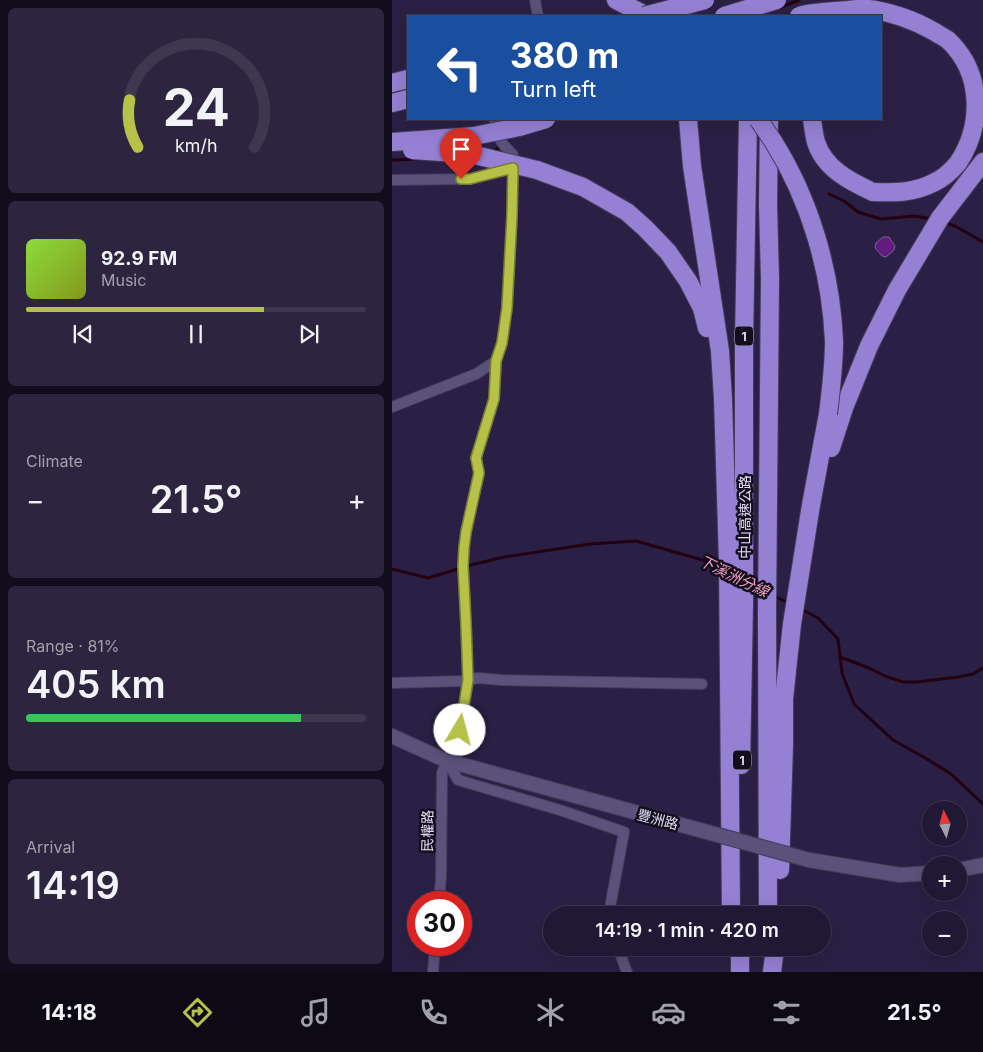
<!DOCTYPE html>
<meta charset="utf-8">
<style>
body{margin:0;font-family:Inter,"Noto Sans TC",sans-serif;background:#2d2540;color:#f1f3f6;height:100vh;display:flex;flex-direction:column;font-size:19px;white-space:nowrap}
*{box-sizing:border-box;margin:0}
p{font-size:16px;color:#a2a0ac}
.icon{flex:none;width:28px;height:28px;fill:none;stroke:currentColor;stroke-width:2;stroke-linecap:round;stroke-linejoin:round}
.map{position:relative;flex:1;overflow:hidden}
.details{display:flex;flex-direction:column;gap:8px;padding:8px;background:#120d1d;width:392px}
.details>*{flex:none}
.guide{position:absolute;left:15px;top:15px;width:475px;height:105px;border-radius:0px;box-shadow:0 5px 20px #0002,0 0 0 1px #3d374f;background:#1a4fa0;color:#fff;overflow:hidden}
.needle{width:32px;rotate:354deg}
.buttons{position:absolute;left:530px;top:801px;display:grid;gap:10px}
.buttons a{display:grid;place-items:center;width:45px;height:45px;border-radius:50%;background:#201834;box-shadow:0 5px 20px #0002,0 0 0 1px #3d374f;font-size:25px}
.speed{position:absolute;left:15px;top:891px;display:flex;gap:10px;font-size:25px;font-weight:700;text-align:center}
.speed>*{display:grid;place-content:center;width:65px;height:65px;border-radius:50%;background:#201834;box-shadow:0 5px 20px #0002,0 0 0 1px #3d374f;line-height:1}
.speed .limit{border:8px solid #d22;background:#fff;color:#111}
.pin{position:absolute;display:grid;place-items:center;width:42px;height:42px;color:#fff;margin:-51px -21px;border-radius:50% 50% 50% 0;rotate:-45deg;box-shadow:0 0 5px #0007}
.pin .icon{rotate:45deg}
.me{position:absolute;width:55px;margin:-28px;rotate:8deg;stroke-linejoin:round;filter:drop-shadow(0 0 4px #0008)}
.turn{display:flex;align-items:center;gap:18px;height:105px;padding:0 20px;font-size:22px}
.turn .icon{width:65px;height:65px;stroke-width:2.5}
.turn b{display:block;font-size:35px;line-height:42px}
.big{font-size:38px;font-weight:600;line-height:1.1}
.details .tile{flex:1;display:flex;flex-direction:column;justify-content:center;gap:8px;min-width:0;padding:0 18px;border-radius:8px;background:#2d2540}
.details .dial{align-items:center;gap:0}
.dial svg{height:130px;overflow:visible;fill:none;stroke:#3d374f;stroke-width:7;stroke-linecap:round;text-anchor:middle}
.dial text{fill:#f1f3f6;stroke:none}
.song{display:flex;align-items:center;gap:15px}
.cover{width:60px;height:60px;border-radius:8px;background:linear-gradient(135deg,hsl(90 70% 55%),hsl(70 70% 35%))}
.played{height:5px;border-radius:2px;background:linear-gradient(90deg,#b6c148 70%,#3d374f 70%)}
.keys{display:flex;justify-content:space-around;direction:ltr}
.heat{display:flex;justify-content:space-between;align-items:center;font-size:28px;direction:ltr}
.charge{height:8px;border-radius:4px;background:linear-gradient(90deg,#34c759 81%,#3d374f 0)}
.trip{position:absolute;left:151px;top:906px;width:288px;height:50px;border-radius:25px;background:#201834;box-shadow:0 5px 20px #0002,0 0 0 1px #3d374f;font-weight:600;line-height:50px;text-align:center}
.menu{display:flex;height:80px;justify-content:space-around;align-items:center;background:#0d0a15;color:#a2a0ac}
.menu .icon{width:35px;height:35px}
.menu .current{color:#b6c148}
.menu b{font-size:22px;color:#f1f3f6}
main{display:flex;flex:1;min-height:0}
.map>svg:first-child{display:block}
.lines{fill:none;stroke-linecap:round;stroke-linejoin:round}
.stream{stroke:#230111;stroke-width:3}
.building{fill:#621c7f;stroke:#7d638a}
.street-casing{stroke:#453b5b;stroke-width:12}
.secondary-casing{stroke:#453b5b;stroke-width:16}
.highway-casing{stroke:#453b5b;stroke-width:20}
.street{stroke:#5b527b;stroke-width:10}
.secondary{stroke:#5b527b;stroke-width:14}
.highway{stroke:#9581d4;stroke-width:18}
.secondary-bridge-casing{stroke:#453b5b;stroke-width:16;stroke-linecap:butt}
.highway-bridge-casing{stroke:#453b5b;stroke-width:20;stroke-linecap:butt}
.secondary-bridge{stroke:#5b527b;stroke-width:14}
.highway-bridge{stroke:#9581d4;stroke-width:18}
.route-casing{stroke:#767d2f;stroke-width:12}
.route{stroke:#b6c148;stroke-width:9}
.labels{text-anchor:middle;dominant-baseline:central;stroke-width:5;stroke-linejoin:round;paint-order:stroke}
.shield{fill:#120e1e;stroke:#a4a0b5;stroke-width:1}
.shield-label{font-size:12px;font-weight:bold;fill:#e3def6}
.street-label{font-size:14px;fill:#e3def6;stroke:#120e1e}
.water-label{font-size:15px;font-style:italic;fill:#f99fc4;stroke:#120e1e}
</style>
<main>
<section class="details">
<div class="tile dial"><svg viewBox="0 0 100 80">
<path d="M14 69A42 42 0 1 1 86 69"/>
<path d="M14 69A42 42 0 0 1 9 40" stroke="#b6c148"/>
<text x="50" y="56" font-size="32" font-weight="700">24</text>
<text x="50" y="72" font-size="11">km/h</text>
</svg></div>
<div class="tile">
<div class="song"><i class="cover"></i><div><b>92.9 FM</b><p>Music</p></div></div>
<div class="played"></div>
<div class="keys"><svg class="icon" aria-label="previous" viewBox="0 0 24 24"><path d="M18 5L8 12l10 7zM5 5v14"/></svg><svg class="icon" aria-label="pause" viewBox="0 0 24 24"><path d="M8 5v14M16 5v14"/></svg><svg class="icon" aria-label="next" viewBox="0 0 24 24"><path d="M6 5l10 7-10 7zM19 5v14"/></svg></div>
</div>
<div class="tile"><p>Climate</p>
<div class="heat"><a>−</a><b class="big">21.5°</b><a>+</a></div>
</div>
<div class="tile"><p>Range · 81%</p><b class="big">405 km</b><div class="charge"></div></div>
<div class="tile"><p>Arrival</p><b class="big">14:19</b></div>
</section>
<div class="map">
<svg width="591" height="972" viewBox="0 0 591 972">
<rect width="100%" height="100%" fill="#2a2045"/>
<g class="lines">
<g class="stream">
<path d="M389,7L407,0"/>
<path d="M100,153L115,141"/>
<path d="M0,160L28,159"/>
<path d="M437,194L452,201L466,212L489,219L523,216L540,219"/>
<path d="M551,222L563,226L591,242"/>
<path d="M0,569L36,578L79,565L112,557L198,544L244,541L314,561L330,569"/>
<path d="M358,583L370,589"/>
<path d="M380,595L397,603"/>
<path d="M409,609L426,618L446,639L450,673L462,704L501,740L535,759L559,774L591,804"/>
<path d="M448,657L477,668L493,676L511,682H525L566,677L581,674L591,668"/>
</g>
</g>
<path class="building" d="M491,237H497L503,246L502,250L494,257L490,256L483,248L484,243Z"/>
<g class="lines">
<g class="street-casing">
<g id="street">
<path d="M143,0L146,16"/>
<path d="M0,180L78,179L121,168"/>
<path d="M0,407L84,374L104,361"/>
<path d="M0,683L70,681L86,678L109,680L310,684"/>
<path d="M55,761L66,780L171,811L232,832L219,902L218,915"/>
<path d="M47,902L49,877L50,773L69,730L76,680L74,624L71,566L72,548L74,532L87,473L84,458L102,399L104,361L110,343L115,308L120,216L121,155L111,144L101,128L104,119"/>
<path d="M226,948L235,972"/>
<path d="M41,972L43,945"/>
</g>
</g>
<g class="secondary-casing">
<g id="secondary">
<path d="M0,736L55,761L71,765"/>
<path d="M417,860L508,875L539,873"/>
<path d="M566,870L591,865"/>
</g>
</g>
<g class="highway-casing">
<g id="highway">
<path d="M224,0L255,16"/>
<path d="M0,83L16,79"/>
<path d="M0,103L16,99"/>
<path d="M296,119L300,166L328,351L331,399L336,561L339,915"/>
<path d="M420,119C421,126 422,135 424,142C432,168 457,181 481,192"/>
<path d="M145,170L191,187L235,212L253,228L276,252L296,281L310,308L315,328"/>
<path d="M439,448L452,408L477,346L505,290L548,218L591,162"/>
<path d="M349,765L352,605V341L356,119"/>
<path d="M388,870L392,745V699L400,624L419,505L436,414"/>
<path d="M376,915L375,612L378,279L376,205L377,119"/>
<path d="M348,972V948"/>
<path d="M380,972L383,948"/>
</g>
</g>
<use href="#street" class="street"/>
<use href="#secondary" class="secondary"/>
<use href="#highway" class="highway"/>
<g class="secondary-bridge-casing">
<path id="secondary-bridge" d="M71,765L417,860"/>
</g>
<g class="highway-bridge-casing">
<g id="highway-bridge">
<path d="M252,16L313,0"/>
<path d="M332,16L385,0"/>
<path d="M407,16L415,14C429,12 443,11 457,10C463,9 469,8 476,9C500,12 522,20 543,32C547,35 552,37 556,40C591,73 591,125 566,163C560,170 552,178 543,182C522,193 503,193 481,192"/>
<path d="M366,119C371,126 376,134 381,141C418,200 439,271 442,341C442,365 439,390 436,414"/>
<path d="M0,142L82,136L127,127L154,119"/>
<path d="M20,150L79,154L145,170"/>
</g>
</g>
<use href="#secondary-bridge" class="secondary-bridge"/>
<use href="#highway-bridge" class="highway-bridge"/>
</g>
<g class="lines">
<g class="route-casing">
<path id="route" d="M68,730L76,680L74,624L71,566L72,548L74,532L87,473L84,458L102,399L104,361L110,343L115,308L120,216L121,168L78,179H69"/>
</g>
<use href="#route" class="route"/>
</g>
<g class="labels">
<g class="shield">
<rect x="343" y="326.5" width="18" height="19" rx="4"/>
<rect x="341" y="750.5" width="18" height="19" rx="4"/>
</g>
<g class="shield-label">
<text x="352" y="336">1</text>
<text x="350" y="760">1</text>
</g>
<g class="street-label">
<text transform="translate(352 517) rotate(-90)">中山高速公路</text>
<text transform="translate(266 819) rotate(15)">豐洲路</text>
<text transform="translate(35 831) rotate(-89)">民權路</text>
</g>
<g class="water-label">
<text transform="translate(342 576) rotate(26)">下溪洲分線</text>
</g>
</g>
</svg>
<div class="buttons">
<a><svg class="needle" viewBox="-14 -14 28 28"><path d="M0-13l5 13h-10z" fill="#e53935"/><path d="M0 13l5-13h-10z" fill="#a2a0ac"/></svg></a>
<a>+</a>
<a>−</a>
</div>
<div class="speed"><div class="limit">30</div></div>
<div class="pin" style="left:69px;top:179px;background:#d93025"><svg class="icon" aria-label="arrive" viewBox="0 0 24 24"><path d="M6 21V4h12l-3 4 3 4H6"/></svg></div>
<svg class="me" style="left:68px;top:730px" viewBox="-20 -20 40 40"><circle r="19" fill="#fff"/><path d="M0-13L10 11 0 6-10 11z" fill="#b6c148"/></svg>
<div class="trip">14:19 · 1 min · 420 m</div>
<div class="guide">
<div class="turn"><svg class="icon" aria-label="left" viewBox="0 0 24 24"><path d="M17 20v-9H6M10 6l-5 5 5 5"/></svg><div><b>380 m</b>Turn left</div></div>
</div>
</div>
</main>
<nav class="menu">
<b>14:18</b>
<svg class="icon current" aria-label="directions" viewBox="0 0 24 24"><path d="M12 3l9 9-9 9-9-9zM9 14v-3h6M13 9l2 2-2 2"/></svg>
<svg class="icon" aria-label="music" viewBox="0 0 24 24"><path d="M9 18V5l10-2v13"/><circle cx="6" cy="18" r="3"/><circle cx="16" cy="16" r="3"/></svg>
<svg class="icon" aria-label="phone" viewBox="0 0 24 24"><path d="M5 4h4l2 5-3 2q2 4 5 5l2-3 5 2v4C11 20 4 13 5 4z"/></svg>
<svg class="icon" aria-label="climate" viewBox="0 0 24 24"><path d="M12 3v18M4 7l16 10M4 17L20 7"/></svg>
<svg class="icon" aria-label="car" viewBox="0 0 24 24"><path d="M5 17H2v-5l4-1 3-4h7l3 4 3 1v5h-3M9 17h6M6 11h13"/><circle cx="7" cy="17" r="2"/><circle cx="17" cy="17" r="2"/></svg>
<svg class="icon" aria-label="filters" viewBox="0 0 24 24"><path d="M4 7h16M4 17h16"/><circle cx="9" cy="7" r="2"/><circle cx="15" cy="17" r="2"/></svg>
<b>21.5°</b>
</nav>
